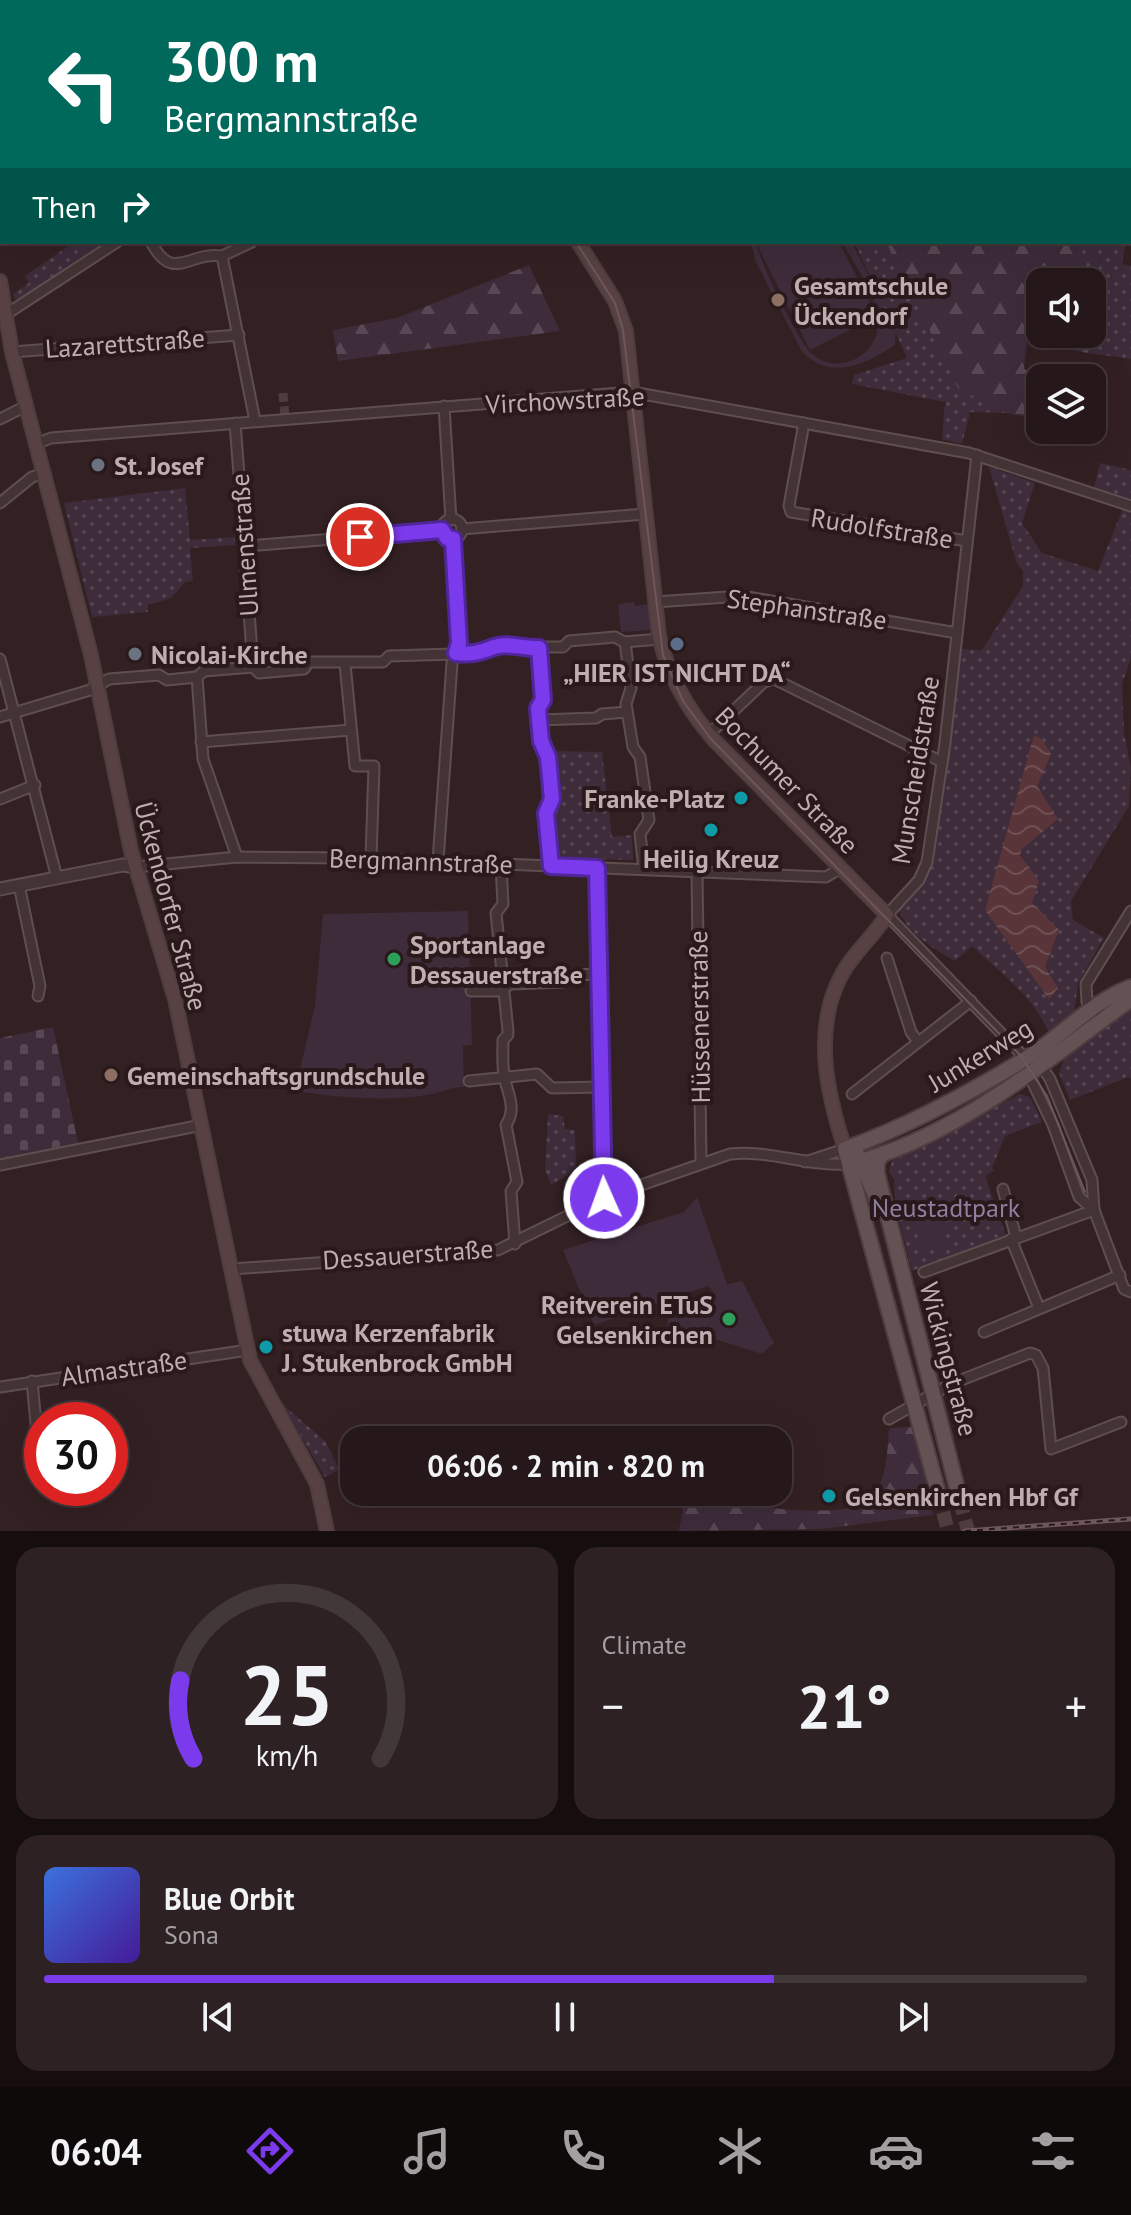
<!DOCTYPE html>
<meta charset="utf-8">
<style>
body{margin:0;font-family:"PT Sans",sans-serif;background:#2e2123;color:#f1f3f6;height:100vh;display:flex;flex-direction:column;font-size:30px;white-space:nowrap}
*{box-sizing:border-box;margin:0}
p{font-size:26px;color:#a4a0a2}
.icon{flex:none;width:44px;height:44px;fill:none;stroke:currentColor;stroke-width:2;stroke-linecap:round;stroke-linejoin:round}
.map{position:relative;height:1531px;overflow:hidden}
.side{display:flex;flex-direction:column;gap:16px;padding:16px;background:#150d0e;flex:1}
.side>*{flex:none}
.banner{position:absolute;left:0px;top:0px;width:1132px;height:244px;box-shadow:0 8px 32px #0002,0 0 0 2px #423739;background:#00695c;color:#fff;overflow:hidden}
.tools{position:absolute;left:1026px;top:268px;display:grid;gap:16px}
.tools a{display:grid;place-items:center;width:80px;height:80px;border-radius:16px;background:#26181a;box-shadow:0 8px 32px #0002,0 0 0 2px #423739;font-size:40px}
.speed{position:absolute;left:24px;top:1402px;display:flex;gap:16px;font-size:40px;font-weight:700;text-align:center}
.speed>*{display:grid;place-content:center;width:104px;height:104px;border-radius:50%;background:#26181a;box-shadow:0 8px 32px #0002,0 0 0 2px #423739;line-height:1}
.speed .limit{border:12px solid #d22;background:#fff;color:#111}
.pin{position:absolute;display:grid;place-items:center;width:68px;height:68px;color:#fff;margin:-34px;border:4px solid #fff;border-radius:50%;box-shadow:0 2px 8px #0007}
.me{position:absolute;width:88px;margin:-44px;rotate:358deg;stroke-linejoin:round;filter:drop-shadow(0 0 6px #0008)}
.turn{display:flex;align-items:center;gap:28px;height:168px;padding:0 32px;font-size:36px}
.turn .icon{width:104px;height:104px;stroke-width:2.5}
.turn b{display:block;font-size:56px;line-height:68px}
.then{display:flex;align-items:center;height:76px;padding:0 32px;background:#0003;gap:16px;font-size:30px}
.big{font-size:60px;font-weight:700;line-height:1.1}
.side .widget{flex:1;display:flex;flex-direction:column;justify-content:center;gap:12px;min-width:0;padding:0 28px;border-radius:24px;background:#2e2123}
.side .dial{align-items:center;gap:0}
.dial svg{height:208px;overflow:visible;fill:none;stroke:#423739;stroke-width:7;stroke-linecap:round;text-anchor:middle}
.dial text{fill:#f1f3f6;stroke:none}
.song{display:flex;align-items:center;gap:24px}
.cover{width:96px;height:96px;border-radius:12px;background:linear-gradient(135deg,hsl(220 70% 55%),hsl(260 70% 35%))}
.played{height:8px;border-radius:4px;background:linear-gradient(90deg,#7c3aed 70%,#423739 70%)}
.keys{display:flex;justify-content:space-around;direction:ltr}
.heat{display:flex;justify-content:space-between;align-items:center;font-size:44px;direction:ltr}
.side .tiles{flex:1;display:grid;gap:16px;grid-template-columns:1fr 1fr}
.widget:last-child{grid-column:span 2}
.trip{position:absolute;left:340px;top:1426px;width:452px;height:80px;border-radius:24px;background:#26181a;box-shadow:0 8px 32px #0002,0 0 0 2px #423739;font-weight:700;line-height:80px;text-align:center}
.dock{display:flex;height:128px;justify-content:space-around;align-items:center;background:#0f0a0a;color:#a4a0a2}
.dock .icon{width:56px;height:56px}
.dock .active{color:#7c3aed}
.dock b{font-size:36px;color:#f1f3f6}
.map>svg:first-child{display:block}
.grass{fill:url(#grass-dots)}
.forest{fill:url(#forest-firs)}
.cemetery{fill:url(#cemetery-stones)}
.garden{fill:#3e2c3b}
.water{fill:url(#water-waves)}
.lines{fill:none;stroke-linecap:round;stroke-linejoin:round}
.minor-tunnel{stroke:#4f3c3f;stroke-width:9;stroke-dasharray:9 4.5;stroke-linecap:butt}
.primary-tunnel{stroke:#4f3c3f;stroke-width:14;stroke-dasharray:14 7;stroke-linecap:butt}
.minor-casing{stroke:#5f4e50;stroke-width:13}
.tertiary-casing{stroke:#5f4e50;stroke-width:15}
.secondary-casing{stroke:#4e3d3f;stroke-width:16}
.primary-casing{stroke:#4e3d3f;stroke-width:18}
.minor{stroke:#443335;stroke-width:9}
.tertiary{stroke:#443335;stroke-width:11}
.secondary{stroke:#574143;stroke-width:12}
.primary{stroke:#645154;stroke-width:14}
.tram{stroke:#6d575a;stroke-width:2}
.rail-casing{stroke:#6d575a;stroke-width:5}
.rail{stroke:#29191b;stroke-width:2;stroke-dasharray:6;stroke-linecap:butt}
.route-casing{stroke:#51269a;stroke-width:20}
.route{stroke:#7c3aed;stroke-width:14}
.education-dot{fill:#8d6e63;stroke:#29191b;stroke-width:3}
.worship-dot{fill:#6b7280;stroke:#29191b;stroke-width:3}
.service-dot{fill:#5c6f8a;stroke:#29191b;stroke-width:3}
.culture-dot{fill:#0f9aa8;stroke:#29191b;stroke-width:3}
.leisure-dot{fill:#2e9e5b;stroke:#29191b;stroke-width:3}
.labels{text-anchor:middle;dominant-baseline:central;stroke-width:8;stroke-linejoin:round;paint-order:stroke}
.poi-label{font-size:26px;font-weight:bold;fill:#c1adaf;stroke:#29191b;text-anchor:start}
.street-label{font-size:26px;fill:#c1adaf;stroke:#29191b}
.park-label{font-size:26px;fill:#907ea0;stroke:#29191b}
</style>
<div class="map">
<svg width="1131" height="1531" viewBox="0 0 1131 1531">
<defs>
<pattern id="grass-dots" width="8" height="8" patternUnits="userSpaceOnUse" patternTransform="scale(2)"><rect width="8" height="8" fill="#3e2c3b"/><path d="M2 2h.1M6 6h.1" fill="none" stroke="#584855" stroke-width="1.8" stroke-linecap="round"/></pattern>
<pattern id="forest-firs" width="22" height="20" patternUnits="userSpaceOnUse" patternTransform="scale(2)"><rect width="22" height="20" fill="#3e2c3b"/><path d="M5 1l3.5 6h-7zM16 11l3.5 6h-7z" fill="#584855"/></pattern>
<pattern id="cemetery-stones" width="16" height="16" patternUnits="userSpaceOnUse" patternTransform="scale(2)"><rect width="16" height="16" fill="#3e2c3b"/><path d="M2 7V4a2 2 0 0 1 4 0v3zM10 15v-3a2 2 0 0 1 4 0v3z" fill="#584855"/></pattern>
<pattern id="water-waves" width="16" height="10" patternUnits="userSpaceOnUse" patternTransform="scale(2)"><rect width="16" height="10" fill="#593539"/><path d="M0 5q4-4 8 0t8 0" fill="none" stroke="#6f5053"/></pattern>
</defs>
<rect width="100%" height="100%" fill="#332023"/>
<g class="grass">
<path d="M74,242H108L16,301L13,294L29,283L25,276Z"/>
<path d="M854,242H886L958,388L1006,413L970,412L962,444L942,439L945,402L852,384L854,375L907,358Z"/>
<path d="M1075,242H1126L1122,264L1131,266V359L1088,353L1100,255L1078,254Z"/>
<path d="M1100,463L1131,470V501L1094,488Z"/>
<path d="M989,467L1035,483L1022,523L1042,553L1098,571L1124,506L1131,508V658L1122,684L1124,733L1131,768L1129,806L1071,901L1073,920L1104,938L1078,983L1074,1015L1049,1033C1032,994 1000,973 972,946L955,961C933,948 906,933 898,908L921,886L931,868L958,649L982,650L1023,586V571L1017,564Z"/>
<path d="M185,488L190,540L235,537V545L190,548L193,581L185,582L171,598L148,605V612L92,617L64,503Z"/>
<path d="M551,751L602,752L612,837L632,835L633,860L560,858Z"/>
<path d="M1131,1009V1079L1128,1077L1070,1100L1059,1073L1065,1057Z"/>
<path d="M1020,1094L1030,1097L1042,1122L1005,1136L992,1168L994,1171L985,1176L1006,1236L912,1271L895,1204L894,1179L889,1172L892,1161Z"/>
<path d="M548,1114L563,1116L565,1129L575,1130L576,1170L551,1185L545,1170Z"/>
<path d="M282,1404L326,1442L339,1470L325,1477Z"/>
</g>
<g class="forest">
<path d="M765,0H1117V2H766Z"/>
<path d="M886,242H1075L1079,254H1100L1092,330V282H1040V334H1091L1088,353L1027,341L1024,369L1047,377L1040,378V420L1006,413L958,388Z"/>
<path d="M529,265L560,331L338,361L333,330L397,318Z"/>
<path d="M915,1427L933,1515L821,1529L679,1531L684,1503L700,1500C736,1503 846,1523 870,1499C888,1481 887,1451 889,1428Z"/>
</g>
<path class="cemetery" d="M53,1027L78,1143L0,1158V1038Z"/>
<g class="garden">
<path d="M751,242H756C759,260 797,339 810,352C839,381 886,351 877,314C872,289 854,264 842,242H852L896,331L895,345C865,365 828,382 801,350L755,260Z"/>
<path d="M769,242H839L877,316L810,350L758,247Z"/>
<path d="M634,602L635,606L649,604L652,630L621,632L618,604Z"/>
<path d="M468,911L472,1045L463,1046L464,1087C449,1087 441,1093 427,1095C388,1102 334,1097 295,1091L315,1005L323,914Z"/>
<path d="M697,1197L727,1284L742,1281L774,1343L762,1354L702,1335L668,1330V1319L695,1309L715,1294L708,1286L594,1325L563,1250L684,1212Z"/>
<path d="M932,1202L947,1243L924,1252L908,1211Z"/>
</g>
<path class="water" d="M1034,735L1042,739L1051,754L1037,786L1058,819L1022,849L1020,855L1039,881L1032,903L1059,930L1045,967L1058,988L1049,999L985,910Z"/>
<g class="lines">
<path class="minor-tunnel" d="M283,393L285,418"/>
<g class="primary-tunnel">
<path d="M938,1492L948,1531"/>
<path d="M960,1500L968,1531"/>
</g>
<g class="minor-casing">
<g id="minor">
<path d="M146,0L156,2"/>
<path d="M108,2L109,0"/>
<path d="M0,184H2"/>
<path d="M151,242C173,284 189,251 222,256"/>
<path d="M252,242L222,256L255,421"/>
<path d="M5,315L117,242"/>
<path d="M12,352L239,335"/>
<path d="M444,406L451,520"/>
<path d="M0,419L26,406"/>
<path d="M235,423L244,540L249,546L245,555L253,667"/>
<path d="M804,423L789,506L791,512L967,541"/>
<path d="M35,444L51,438L632,392L969,453L1131,506"/>
<path d="M977,455L945,743L927,862L919,880L887,915L1026,1059L1042,1067L1050,1079L1092,1180L1094,1210L1124,1289L1131,1292"/>
<path d="M0,503L32,477L45,473"/>
<circle cx="452" cy="529" r="10"/>
<path d="M462,529L645,514"/>
<path d="M249,546L442,530"/>
<path d="M655,602L742,596L957,633"/>
<path d="M625,642L631,688L626,704L633,747L640,757L649,820L640,834L644,869"/>
<path d="M539,648L543,700L538,708L541,741L548,757L552,799L546,813L551,866"/>
<path d="M0,659L57,878"/>
<path d="M345,664L355,766H374L371,859"/>
<path d="M197,677L203,759L237,857"/>
<path d="M0,717L90,690L109,679L159,675L167,680L197,677L204,671L253,667L259,673L304,669L309,662H383L389,656L486,653C497,643 544,648 563,647L569,641L615,637L624,642L660,639"/>
<path d="M539,720L596,718L602,714L627,712"/>
<path d="M709,734L764,682L774,679L942,762"/>
<path d="M201,742L351,730"/>
<path d="M0,799L35,785"/>
<path d="M438,861L452,663L459,643L453,539"/>
<path d="M501,865L503,904L496,913L508,1031"/>
<path d="M136,867L237,857L352,858L826,877L841,868"/>
<path d="M597,868L604,1198"/>
<path d="M697,872L701,1163"/>
<path d="M19,885L40,986L38,996"/>
<path d="M887,958L911,1032L918,1042"/>
<path d="M471,991H498L511,984L562,982L570,975L601,974"/>
<path d="M1105,1018L1087,1002L1086,984L1131,911"/>
<path d="M508,1035L503,1040C503,1051 502,1063 504,1074C506,1092 518,1107 506,1125L517,1182L511,1191L515,1244"/>
<path d="M1027,1071L1053,1125L1079,1197L1094,1210"/>
<path d="M469,1081L537,1074L552,1088L601,1087"/>
<path d="M852,1094L971,1001"/>
<path d="M805,1162L845,1149"/>
<path d="M0,1165L202,1125"/>
<path d="M1003,1189L1016,1237"/>
<path d="M1011,1239L1039,1308"/>
<path d="M232,1269L498,1250L604,1198L730,1154C767,1149 808,1167 850,1164"/>
<path d="M924,1272L1094,1210"/>
<path d="M984,1332L1120,1275"/>
<path d="M32,1381L40,1466"/>
<path d="M0,1387L248,1350"/>
<path d="M889,1419L951,1384L1030,1353L1036,1355L1043,1368L1051,1449L1121,1422"/>
</g>
</g>
<g class="tertiary-casing">
<path id="tertiary" d="M0,889L123,865L136,867"/>
</g>
<g class="secondary-casing">
<g id="secondary">
<path d="M343,0L346,2"/>
<path d="M27,2V0"/>
<path d="M0,130L2,120"/>
<path d="M578,242L615,301L626,331L659,636C668,675 688,710 714,740L887,915C874,936 854,952 842,974C812,1029 827,1094 845,1149"/>
<path d="M0,281L12,352L91,655L131,851L175,999L250,1360L317,1484L327,1531"/>
</g>
</g>
<g class="primary-casing">
<g id="primary">
<path d="M857,1154L876,1197"/>
<path d="M882,1154L877,1163V1173L960,1500"/>
<path d="M850,1164C957,1137 1044,1062 1131,999"/>
<path d="M938,1492L845,1149C908,1126 968,1094 1025,1059C1061,1037 1092,1001 1131,987"/>
</g>
</g>
<use href="#minor" class="minor"/>
<use href="#tertiary" class="tertiary"/>
<use href="#secondary" class="secondary"/>
<use href="#primary" class="primary"/>
<g class="tram">
<path d="M341,0L344,2"/>
<path d="M576,242L615,303L623,330L663,655L683,701L711,739L1021,1056L1047,1096L1085,1192"/>
</g>
<g class="rail-casing">
<path id="rail" d="M965,1531L1131,1519"/>
</g>
<use href="#rail" class="rail"/>
</g>
<g class="lines">
<g class="route-casing">
<path id="route" d="M360,537L442,530L447,538L453,539L459,643L456,653C472,655 481,652 494,647C508,642 524,649 539,648L543,700L538,708L539,720L541,741L548,757L552,799L546,813L551,866L597,868L604,1198"/>
</g>
<use href="#route" class="route"/>
</g>
<g class="education-dot">
<circle cx="778" cy="300" r="8"/>
<circle cx="111" cy="1075" r="8"/>
</g>
<g class="worship-dot">
<circle cx="98" cy="465" r="8"/>
<circle cx="135" cy="654" r="8"/>
</g>
<circle class="service-dot" cx="677" cy="644" r="8"/>
<g class="culture-dot">
<circle cx="741" cy="798" r="8"/>
<circle cx="711" cy="830" r="8"/>
<circle cx="266" cy="1347" r="8"/>
<circle cx="829" cy="1496" r="8"/>
</g>
<g class="leisure-dot">
<circle cx="394" cy="959" r="8"/>
<circle cx="729" cy="1319" r="8"/>
</g>
<g class="labels">
<g class="poi-label">
<text x="794" y="285">Gesamtschule<tspan x="794" dy="30">Ückendorf</tspan></text>
<text x="114" y="465">St. Josef</text>
<text x="151" y="654">Nicolai-Kirche</text>
<text x="677" y="672" text-anchor="middle">„HIER IST NICHT DA“</text>
<text x="725" y="798" text-anchor="end">Franke-Platz</text>
<text x="711" y="858" text-anchor="middle">Heilig Kreuz</text>
<text x="410" y="944">Sportanlage<tspan x="410" dy="30">Dessauerstraße</tspan></text>
<text x="127" y="1075">Gemeinschaftsgrundschule</text>
<text x="713" y="1304" text-anchor="end">Reitverein ETuS<tspan x="713" dy="30">Gelsenkirchen</tspan></text>
<text x="282" y="1332">stuwa Kerzenfabrik<tspan x="282" dy="30">J. Stukenbrock GmbH</tspan></text>
<text x="845" y="1496">Gelsenkirchen Hbf Gf</text>
</g>
<g class="street-label">
<text transform="translate(125 343) rotate(-4)">Lazarettstraße</text>
<text transform="translate(565 400) rotate(-3)">Virchowstraße</text>
<text transform="translate(882 528) rotate(9)">Rudolfstraße</text>
<text transform="translate(244 545) rotate(-94)">Ulmenstraße</text>
<text transform="translate(807 609) rotate(8)">Stephanstraße</text>
<text transform="translate(915 770) rotate(-81)">Munscheidstraße</text>
<text transform="translate(787 780) rotate(46)">Bochumer Straße</text>
<text transform="translate(421 861) rotate(2)">Bergmannstraße</text>
<text transform="translate(171 906) rotate(75)">Ückendorfer Straße</text>
<text transform="translate(699 1017) rotate(-91)">Hüssenerstraße</text>
<text transform="translate(980 1055) rotate(-31)">Junkerweg</text>
<text transform="translate(408 1254) rotate(-4)">Dessauerstraße</text>
<text transform="translate(949 1359) rotate(75)">Wickingstraße</text>
<text transform="translate(124 1368) rotate(-8)">Almastraße</text>
</g>
<g class="park-label">
<text x="946" y="1207">Neustadtpark</text>
</g>
</g>
</svg>
<div class="tools">
<a><svg class="icon" aria-label="sound" viewBox="0 0 24 24"><path d="M4 9h4l5-4v14l-5-4H4zM17 9q2 3 0 6"/></svg></a>
<a><svg class="icon" aria-label="layers" viewBox="0 0 24 24"><path d="M12 4l9 5-9 5-9-5zM3 14l9 5 9-5"/></svg></a>
</div>
<div class="speed"><div class="limit">30</div></div>
<div class="pin" style="left:360px;top:537px;background:#d93025"><svg class="icon" aria-label="arrive" viewBox="0 0 24 24"><path d="M6 21V4h12l-3 4 3 4H6"/></svg></div>
<svg class="me" style="left:604px;top:1198px" viewBox="-20 -20 40 40"><circle r="17" fill="#7c3aed" stroke="#fff" stroke-width="3"/><path d="M0-11L8 9 0 5-8 9z" fill="#fff"/></svg>
<div class="trip">06:06 · 2 min · 820 m</div>
<div class="banner">
<div class="turn"><svg class="icon" aria-label="left" viewBox="0 0 24 24"><path d="M17 20v-9H6M10 6l-5 5 5 5"/></svg><div><b>300 m</b>Bergmannstraße</div></div>
<div class="then">Then<svg class="icon" aria-label="right" viewBox="0 0 24 24"><path d="M7 20v-9h11M14 6l5 5-5 5"/></svg></div>
</div>
</div>
<section class="side">
<div class="tiles">
<div class="widget dial"><svg viewBox="0 0 100 80">
<path d="M14 69A42 42 0 1 1 86 69"/>
<path d="M14 69A42 42 0 0 1 9 39" stroke="#7c3aed"/>
<text x="50" y="56" font-size="32" font-weight="700">25</text>
<text x="50" y="72" font-size="11">km/h</text>
</svg></div>
<div class="widget"><p>Climate</p>
<div class="heat"><a>−</a><b class="big">21°</b><a>+</a></div>
</div>
<div class="widget">
<div class="song"><i class="cover"></i><div><b>Blue Orbit</b><p>Sona</p></div></div>
<div class="played"></div>
<div class="keys"><svg class="icon" aria-label="previous" viewBox="0 0 24 24"><path d="M18 5L8 12l10 7zM5 5v14"/></svg><svg class="icon" aria-label="pause" viewBox="0 0 24 24"><path d="M8 5v14M16 5v14"/></svg><svg class="icon" aria-label="next" viewBox="0 0 24 24"><path d="M6 5l10 7-10 7zM19 5v14"/></svg></div>
</div>
</div>
</section>
<nav class="dock">
<b>06:04</b>
<svg class="icon active" aria-label="directions" viewBox="0 0 24 24"><path d="M12 3l9 9-9 9-9-9zM9 14v-3h6M13 9l2 2-2 2"/></svg>
<svg class="icon" aria-label="music" viewBox="0 0 24 24"><path d="M9 18V5l10-2v13"/><circle cx="6" cy="18" r="3"/><circle cx="16" cy="16" r="3"/></svg>
<svg class="icon" aria-label="phone" viewBox="0 0 24 24"><path d="M5 4h4l2 5-3 2q2 4 5 5l2-3 5 2v4C11 20 4 13 5 4z"/></svg>
<svg class="icon" aria-label="climate" viewBox="0 0 24 24"><path d="M12 3v18M4 7l16 10M4 17L20 7"/></svg>
<svg class="icon" aria-label="car" viewBox="0 0 24 24"><path d="M5 17H2v-5l4-1 3-4h7l3 4 3 1v5h-3M9 17h6M6 11h13"/><circle cx="7" cy="17" r="2"/><circle cx="17" cy="17" r="2"/></svg>
<svg class="icon" aria-label="filters" viewBox="0 0 24 24"><path d="M4 7h16M4 17h16"/><circle cx="9" cy="7" r="2"/><circle cx="15" cy="17" r="2"/></svg>
</nav>
